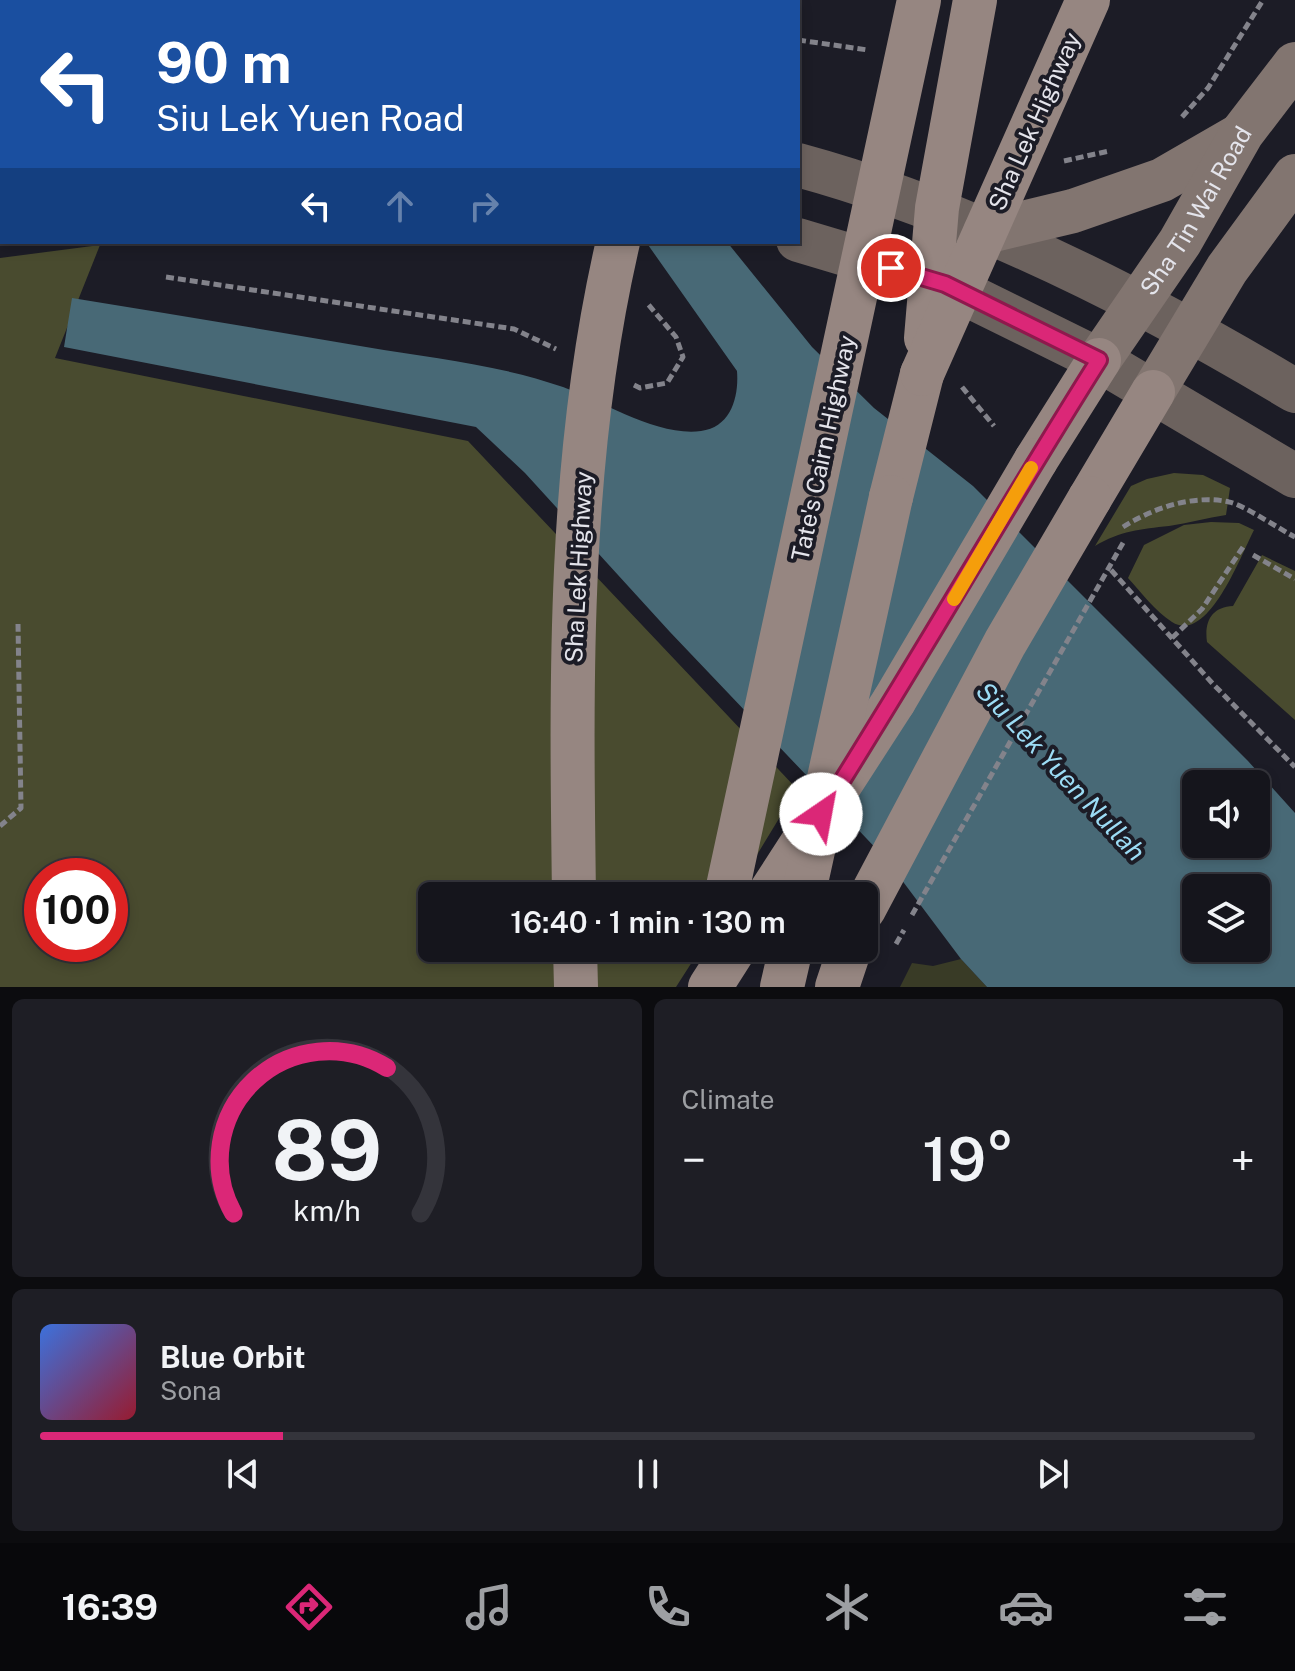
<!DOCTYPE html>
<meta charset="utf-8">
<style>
body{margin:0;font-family:"Public Sans",sans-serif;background:#1e1e25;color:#f1f3f6;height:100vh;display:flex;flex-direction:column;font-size:30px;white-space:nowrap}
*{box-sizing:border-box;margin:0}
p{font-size:26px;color:#9d9fa3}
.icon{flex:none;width:44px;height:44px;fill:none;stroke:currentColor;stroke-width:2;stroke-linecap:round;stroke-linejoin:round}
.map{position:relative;height:987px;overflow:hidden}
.drawer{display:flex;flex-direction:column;gap:12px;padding:12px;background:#0c0c0f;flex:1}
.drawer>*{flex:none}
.guide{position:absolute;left:0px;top:0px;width:800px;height:244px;box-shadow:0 4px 12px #0003,0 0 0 2px #34343b;background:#1a4fa0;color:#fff;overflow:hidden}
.tools{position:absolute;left:1182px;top:770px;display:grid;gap:16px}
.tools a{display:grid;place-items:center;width:88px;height:88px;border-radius:12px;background:#15151c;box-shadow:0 4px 12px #0003,0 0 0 2px #34343b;font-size:40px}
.speed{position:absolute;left:24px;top:858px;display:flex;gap:16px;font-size:40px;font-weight:700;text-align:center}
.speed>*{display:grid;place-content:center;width:104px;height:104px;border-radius:50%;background:#15151c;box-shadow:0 4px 12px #0003,0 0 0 2px #34343b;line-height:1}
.speed .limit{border:12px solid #d22;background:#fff;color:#111}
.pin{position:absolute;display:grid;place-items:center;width:68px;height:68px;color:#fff;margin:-34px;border:4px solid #fff;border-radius:50%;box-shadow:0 2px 8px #0007}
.me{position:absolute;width:88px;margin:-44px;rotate:33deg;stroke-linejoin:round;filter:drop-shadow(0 0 6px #0008)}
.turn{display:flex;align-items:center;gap:28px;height:168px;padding:0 24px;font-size:36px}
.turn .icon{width:104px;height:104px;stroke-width:2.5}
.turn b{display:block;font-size:56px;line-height:68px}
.lanes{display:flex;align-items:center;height:76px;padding:0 24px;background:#0003;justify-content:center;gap:40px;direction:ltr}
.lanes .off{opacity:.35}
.big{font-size:60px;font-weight:600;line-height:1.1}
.drawer .tile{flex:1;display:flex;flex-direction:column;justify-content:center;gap:12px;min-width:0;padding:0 28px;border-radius:12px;background:#1e1e25}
.drawer .dial{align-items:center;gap:0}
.dial svg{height:208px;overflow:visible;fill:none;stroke:#34343b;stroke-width:7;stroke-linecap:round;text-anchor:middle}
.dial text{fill:#f1f3f6;stroke:none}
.song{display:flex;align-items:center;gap:24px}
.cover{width:96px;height:96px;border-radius:12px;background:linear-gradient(135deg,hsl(220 70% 55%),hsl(350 70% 35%))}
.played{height:8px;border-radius:4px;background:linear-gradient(90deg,#db2777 20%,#34343b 20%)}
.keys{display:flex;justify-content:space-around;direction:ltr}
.heat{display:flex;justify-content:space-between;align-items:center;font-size:44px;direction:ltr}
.drawer .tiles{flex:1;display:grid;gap:12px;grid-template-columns:1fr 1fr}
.tile:last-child{grid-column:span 2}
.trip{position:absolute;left:418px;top:882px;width:460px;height:80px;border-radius:12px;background:#15151c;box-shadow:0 4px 12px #0003,0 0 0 2px #34343b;font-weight:600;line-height:80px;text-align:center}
.menu{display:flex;height:128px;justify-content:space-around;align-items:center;background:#08080b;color:#9d9fa3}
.menu .icon{width:56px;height:56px}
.menu .active{color:#db2777}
.menu b{font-size:36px;color:#f1f3f6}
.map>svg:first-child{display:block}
.green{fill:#393b26}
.forest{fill:#494b2f;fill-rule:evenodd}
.water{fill:#486976;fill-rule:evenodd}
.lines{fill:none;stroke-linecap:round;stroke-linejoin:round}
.path{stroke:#83838b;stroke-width:5;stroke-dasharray:8 4;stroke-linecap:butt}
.secondary{stroke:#6c625e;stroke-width:44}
.primary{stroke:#827570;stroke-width:44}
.trunk{stroke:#8c7e78;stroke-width:44}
.motorway{stroke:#968681;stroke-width:44}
.path-bridge{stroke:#83838b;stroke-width:5;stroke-dasharray:8 4;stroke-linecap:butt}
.motorway-bridge{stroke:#968681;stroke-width:44}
.route-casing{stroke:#8e194d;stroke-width:20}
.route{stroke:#db2777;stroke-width:14}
.slow{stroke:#f59e0b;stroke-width:14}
.labels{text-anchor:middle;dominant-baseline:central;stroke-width:8;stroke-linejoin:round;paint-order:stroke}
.street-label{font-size:24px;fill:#e4e4eb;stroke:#1c1c26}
.water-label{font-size:26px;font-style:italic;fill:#9cdcf5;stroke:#1c1c26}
</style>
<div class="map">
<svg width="1295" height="987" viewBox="0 0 1295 987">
<rect width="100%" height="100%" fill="#1c1c26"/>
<path class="green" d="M961,959L987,987H900L912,963L933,966Z"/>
<g class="forest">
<path d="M100,245L55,358L468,441L797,789L732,896H432V948H701L676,987H0V258ZM42,876H110V944H42Z"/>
<path d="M1174,473L1203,475L1230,488L1226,515C1207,518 1188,523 1169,526C1141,529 1120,531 1095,546L1131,486L1147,479Z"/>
<path d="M1211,522L1239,523L1254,530C1241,555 1208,645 1172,622C1155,611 1141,592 1128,578L1144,545L1184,525Z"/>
<path d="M1262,555L1295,571V720L1207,642C1204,621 1212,607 1233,606Z"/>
</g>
<path class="water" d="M646,242H727L812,347L874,408L973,486L1248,761L1295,813V987H987L961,959L886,859L670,632L525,473L476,427L64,347L72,298C170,314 268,330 366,347C432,358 500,365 563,387C602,401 658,437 701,431C731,427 739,397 737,371ZM1196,784H1256V844H1196ZM1196,888H1256V948H1196Z"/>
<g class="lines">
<g class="path">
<path d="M419,0L420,2"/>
<path d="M565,0L566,2"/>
<path d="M586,0L587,2"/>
<path d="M59,2L63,0"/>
<path d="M89,2L93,0"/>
<path d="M0,26L2,25"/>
<path d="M798,40L868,50"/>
<path d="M0,42L2,41"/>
<path d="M1182,117L1208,88L1263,0"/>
<path d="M1064,161L1109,151"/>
<path d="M166,277L514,329L556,349"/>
<path d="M634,385L640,388L667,383L683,357L676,337L647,303"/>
<path d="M962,387L994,426"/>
<path d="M1123,527C1153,508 1194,494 1229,502C1242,504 1281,530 1295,537"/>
<path d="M1253,555L1295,579"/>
<path d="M1111,570L1213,684L1295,767"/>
<path d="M1172,638L1202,609L1243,547"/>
<path d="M0,826L21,808L18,624"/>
</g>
<g class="secondary">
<path d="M0,153H2"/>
<path d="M798,165C971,212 1142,299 1295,391"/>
<path d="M798,240L945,284L1099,360L1295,476"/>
</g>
<g class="primary">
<path d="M985,232L1073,211L1162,180L1240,135"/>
<path id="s1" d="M1099,360L1180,242L1242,133L1295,64"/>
<path d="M1153,392L1227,269L1295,176"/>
</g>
<g class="trunk">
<path d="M227,0V2"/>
<path d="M158,2L160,0"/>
<path d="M0,90L2,89"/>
</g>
<g class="motorway">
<path d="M702,2V0"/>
<path d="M1036,460L1099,360"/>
<path d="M891,497L922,374"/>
<path d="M1090,498L1153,392"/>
<path d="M768,896L894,701"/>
<path d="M575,948L576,987"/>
<path d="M710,987L735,948"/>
<path d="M782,987L791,948"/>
<path d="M837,987L850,948"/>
</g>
<g class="path-bridge">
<path d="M912,915L1124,541"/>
<path d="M896,944L904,930"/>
</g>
<g class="motorway-bridge">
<path d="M926,338L937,208L975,0"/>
<path d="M922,374L1088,0"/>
<path d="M894,701L1036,460"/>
<path d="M574,896C571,676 568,457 618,242"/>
<path d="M726,896L919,0"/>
<path d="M803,896L891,497"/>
<path d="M864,909L1005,643L1090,498"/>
</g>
</g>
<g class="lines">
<g class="route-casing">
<path id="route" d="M821,814C916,665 1004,510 1099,360L945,284L891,268"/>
</g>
<use href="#route" class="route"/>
<path class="slow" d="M954,599L1031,468"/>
</g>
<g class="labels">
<g class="street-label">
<text transform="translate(1034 121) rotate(-66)">Sha Lek Highway</text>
<text stroke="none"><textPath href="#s1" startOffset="178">Sha Tin Wai Road</textPath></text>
<text transform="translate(823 448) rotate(-78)">Tate's Cairn Highway</text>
<text transform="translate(578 567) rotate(-87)">Sha Lek Highway</text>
</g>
<g class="water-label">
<text transform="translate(1061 771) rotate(47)">Siu Lek Yuen Nullah</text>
</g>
</g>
</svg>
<div class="tools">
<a><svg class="icon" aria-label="sound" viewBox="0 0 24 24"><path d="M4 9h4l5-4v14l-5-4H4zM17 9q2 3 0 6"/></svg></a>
<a><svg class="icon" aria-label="layers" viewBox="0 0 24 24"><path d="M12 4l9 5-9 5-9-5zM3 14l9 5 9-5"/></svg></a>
</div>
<div class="speed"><div class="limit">100</div></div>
<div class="pin" style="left:891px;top:268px;background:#d93025"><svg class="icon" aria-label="arrive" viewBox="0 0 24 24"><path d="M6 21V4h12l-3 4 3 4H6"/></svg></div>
<svg class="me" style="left:821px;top:814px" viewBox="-20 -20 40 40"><circle r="19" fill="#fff"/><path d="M0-13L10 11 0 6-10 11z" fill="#db2777"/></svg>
<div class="trip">16:40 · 1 min · 130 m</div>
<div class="guide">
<div class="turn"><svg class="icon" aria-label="left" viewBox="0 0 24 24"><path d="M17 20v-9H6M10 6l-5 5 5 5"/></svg><div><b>90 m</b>Siu Lek Yuen Road</div></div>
<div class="lanes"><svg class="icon" aria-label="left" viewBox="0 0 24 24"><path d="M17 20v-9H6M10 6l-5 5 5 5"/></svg><svg class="icon off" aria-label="ahead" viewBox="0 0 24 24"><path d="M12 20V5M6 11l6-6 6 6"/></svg><svg class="icon off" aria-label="right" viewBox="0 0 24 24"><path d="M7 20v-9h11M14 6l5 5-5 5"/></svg></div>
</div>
</div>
<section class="drawer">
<div class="tiles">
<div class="tile dial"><svg viewBox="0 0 100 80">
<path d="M14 69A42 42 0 1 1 86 69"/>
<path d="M14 69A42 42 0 0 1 73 13" stroke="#db2777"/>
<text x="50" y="56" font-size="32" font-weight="700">89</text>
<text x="50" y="72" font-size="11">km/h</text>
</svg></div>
<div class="tile"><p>Climate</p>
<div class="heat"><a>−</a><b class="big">19°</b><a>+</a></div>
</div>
<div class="tile">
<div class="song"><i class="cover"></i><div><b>Blue Orbit</b><p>Sona</p></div></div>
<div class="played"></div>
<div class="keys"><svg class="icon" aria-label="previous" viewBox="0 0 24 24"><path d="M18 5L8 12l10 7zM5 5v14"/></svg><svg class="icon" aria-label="pause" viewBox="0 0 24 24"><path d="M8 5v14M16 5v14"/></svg><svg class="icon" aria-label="next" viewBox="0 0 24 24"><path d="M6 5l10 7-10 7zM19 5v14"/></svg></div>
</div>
</div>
</section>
<nav class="menu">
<b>16:39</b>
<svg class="icon active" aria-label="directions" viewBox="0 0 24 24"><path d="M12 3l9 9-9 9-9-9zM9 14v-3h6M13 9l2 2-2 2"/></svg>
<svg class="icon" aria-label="music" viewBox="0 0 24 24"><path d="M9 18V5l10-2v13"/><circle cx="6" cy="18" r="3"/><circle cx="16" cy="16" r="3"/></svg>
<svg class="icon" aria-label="phone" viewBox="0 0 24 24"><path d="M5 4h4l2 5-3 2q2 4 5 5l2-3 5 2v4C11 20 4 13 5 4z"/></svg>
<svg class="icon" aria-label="climate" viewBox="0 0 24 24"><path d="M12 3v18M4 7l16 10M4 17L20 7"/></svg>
<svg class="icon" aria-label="car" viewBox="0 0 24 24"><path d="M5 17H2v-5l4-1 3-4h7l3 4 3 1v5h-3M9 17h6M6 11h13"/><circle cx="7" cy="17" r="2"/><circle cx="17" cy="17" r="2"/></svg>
<svg class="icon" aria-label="filters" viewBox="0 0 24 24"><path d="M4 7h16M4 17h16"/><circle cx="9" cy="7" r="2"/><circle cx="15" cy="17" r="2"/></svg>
</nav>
